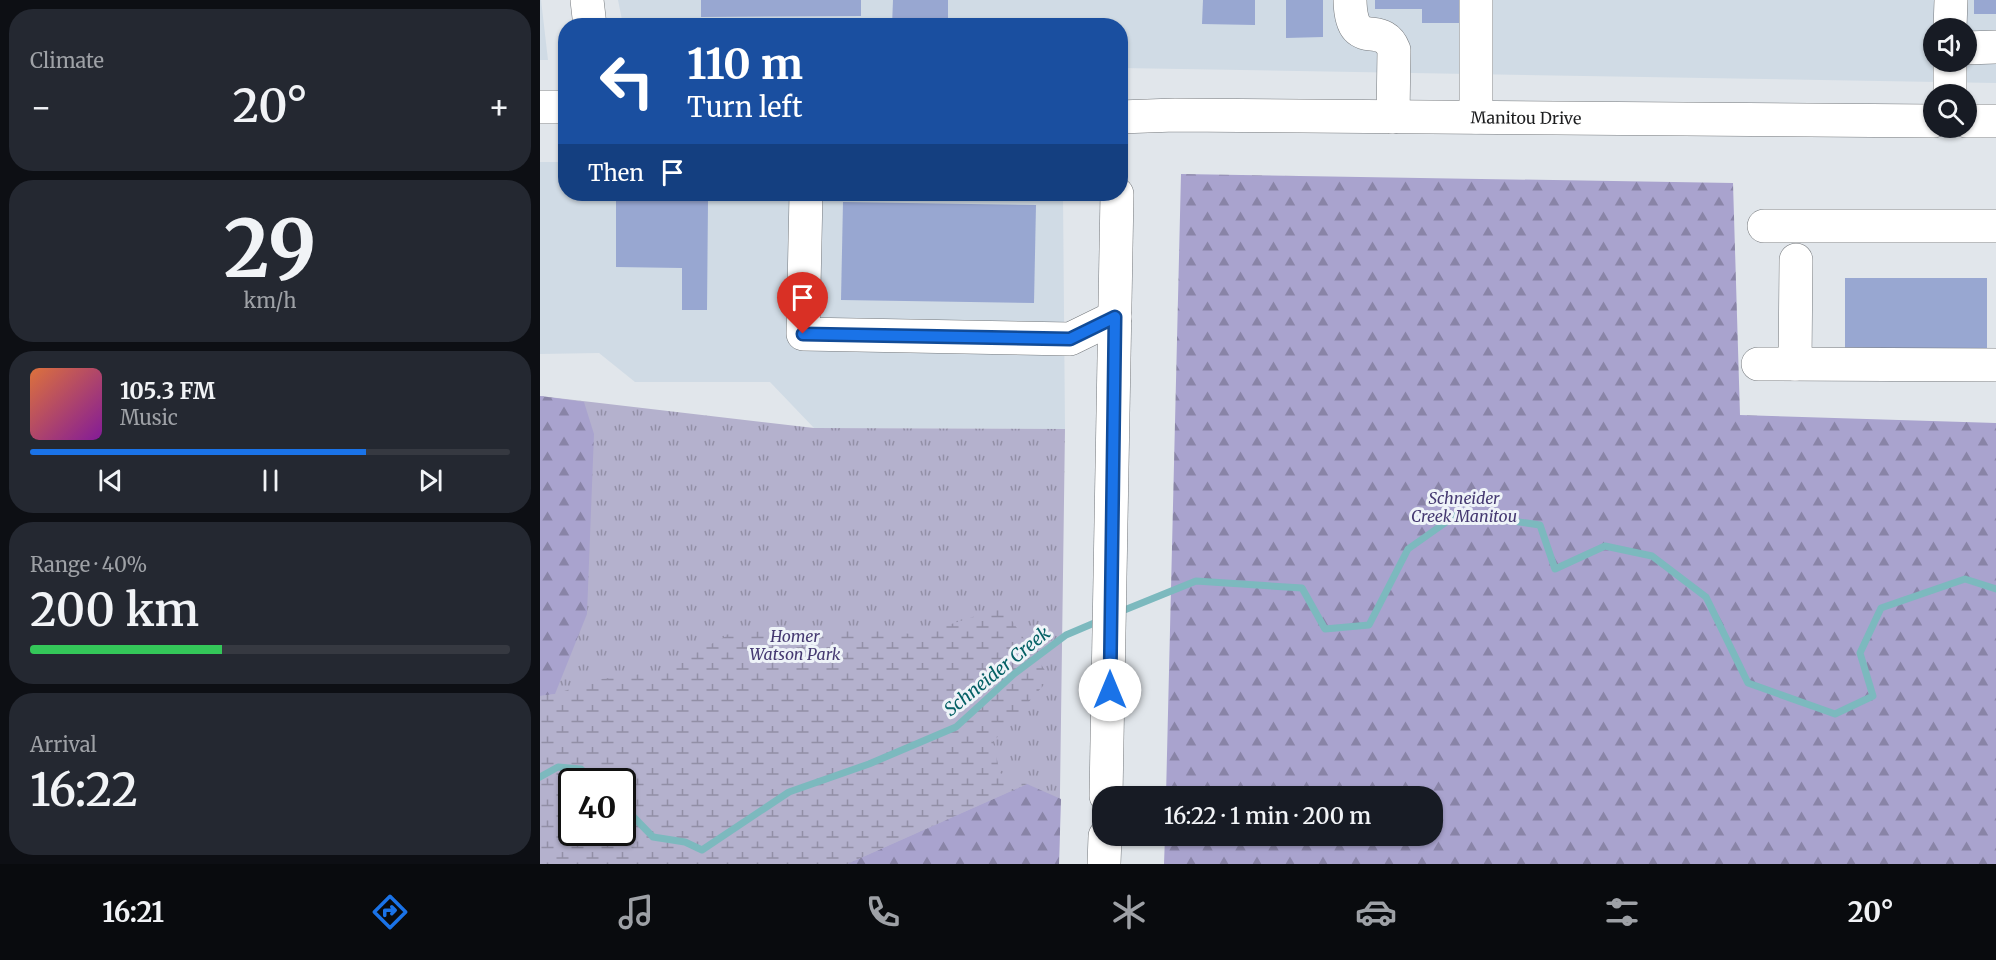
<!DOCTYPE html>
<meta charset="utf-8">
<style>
body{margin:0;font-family:Merriweather,serif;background:#242831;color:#f1f3f6;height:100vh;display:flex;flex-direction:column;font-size:22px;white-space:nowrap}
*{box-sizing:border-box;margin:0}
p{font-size:20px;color:#9ea1a6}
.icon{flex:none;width:33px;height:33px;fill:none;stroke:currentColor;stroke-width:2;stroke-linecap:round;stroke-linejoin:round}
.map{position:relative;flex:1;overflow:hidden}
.panel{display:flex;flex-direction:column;gap:9px;padding:9px;background:#0d0f14;width:540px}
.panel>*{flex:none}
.top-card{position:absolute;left:18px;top:18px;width:570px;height:183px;border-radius:24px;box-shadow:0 2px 4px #0004;background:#1a4fa0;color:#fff;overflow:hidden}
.fabs{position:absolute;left:1383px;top:18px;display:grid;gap:12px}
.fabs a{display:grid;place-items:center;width:54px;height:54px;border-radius:50%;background:#171b24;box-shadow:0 2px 4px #0004;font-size:30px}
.speed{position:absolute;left:18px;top:768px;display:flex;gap:12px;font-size:30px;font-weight:700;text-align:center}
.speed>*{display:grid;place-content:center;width:78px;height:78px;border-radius:50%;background:#171b24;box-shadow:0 2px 4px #0004;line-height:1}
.speed .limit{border:3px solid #111;border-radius:9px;background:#fff;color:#111}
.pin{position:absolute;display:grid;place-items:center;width:51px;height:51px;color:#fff;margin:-62px -26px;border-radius:50% 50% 50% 0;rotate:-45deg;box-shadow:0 0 6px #0007}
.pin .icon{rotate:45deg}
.me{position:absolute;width:66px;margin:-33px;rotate:0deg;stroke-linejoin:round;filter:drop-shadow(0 0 4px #0008)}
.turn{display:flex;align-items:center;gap:21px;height:126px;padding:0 30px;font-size:27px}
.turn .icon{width:78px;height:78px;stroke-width:2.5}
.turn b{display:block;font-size:42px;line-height:51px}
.then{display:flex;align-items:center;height:57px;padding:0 30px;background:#0003;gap:12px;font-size:22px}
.big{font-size:45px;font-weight:600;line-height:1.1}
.panel .widget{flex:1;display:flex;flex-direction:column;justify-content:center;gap:9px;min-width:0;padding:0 21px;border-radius:24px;background:#242831}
.panel .dial{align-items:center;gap:0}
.dial b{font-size:78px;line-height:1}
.song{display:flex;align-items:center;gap:18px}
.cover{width:72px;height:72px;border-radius:9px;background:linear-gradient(135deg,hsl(20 70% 55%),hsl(290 70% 35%))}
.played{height:6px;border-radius:3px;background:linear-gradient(90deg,#1a73e8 70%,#363941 70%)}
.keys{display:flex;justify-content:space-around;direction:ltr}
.heat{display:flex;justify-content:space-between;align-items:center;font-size:33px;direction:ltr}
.charge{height:9px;border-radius:4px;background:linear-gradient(90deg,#34c759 40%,#363941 0)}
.trip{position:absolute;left:552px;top:786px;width:351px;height:60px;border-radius:24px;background:#171b24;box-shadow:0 2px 4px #0004;font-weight:600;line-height:60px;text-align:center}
.tabs{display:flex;height:96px;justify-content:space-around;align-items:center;background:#090b0e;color:#9ea1a6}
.tabs .icon{width:42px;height:42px}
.tabs .selected{color:#1a73e8}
.tabs b{font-size:27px;color:#f1f3f6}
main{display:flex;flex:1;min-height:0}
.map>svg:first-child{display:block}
.built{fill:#d0dbe5;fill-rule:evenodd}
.grass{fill:url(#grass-tufts);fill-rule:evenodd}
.forest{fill:url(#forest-firs)}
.wetland{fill:url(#wetland-marsh);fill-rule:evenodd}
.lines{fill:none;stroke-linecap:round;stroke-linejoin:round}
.stream{stroke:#7cb9be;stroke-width:7}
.building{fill:#98a7d1}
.minor-casing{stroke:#74787c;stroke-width:34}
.major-casing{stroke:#74787c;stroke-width:34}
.minor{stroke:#fff;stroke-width:33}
.major{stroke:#fff;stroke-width:33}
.route-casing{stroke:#114b97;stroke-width:15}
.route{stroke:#1a73e8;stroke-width:10}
.labels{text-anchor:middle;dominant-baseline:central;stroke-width:6;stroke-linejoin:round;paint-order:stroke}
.street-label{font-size:16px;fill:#1c1d1f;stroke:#eef3f8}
.park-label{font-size:16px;font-style:italic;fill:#453971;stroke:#eef3f8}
.water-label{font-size:18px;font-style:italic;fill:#046065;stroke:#eef3f8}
</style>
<main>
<section class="panel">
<div class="widget"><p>Climate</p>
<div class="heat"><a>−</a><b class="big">20°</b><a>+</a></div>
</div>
<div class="widget dial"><b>29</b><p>km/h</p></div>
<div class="widget">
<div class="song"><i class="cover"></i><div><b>105.3 FM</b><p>Music</p></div></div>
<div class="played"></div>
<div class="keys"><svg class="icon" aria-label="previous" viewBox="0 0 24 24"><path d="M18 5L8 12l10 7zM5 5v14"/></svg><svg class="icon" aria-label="pause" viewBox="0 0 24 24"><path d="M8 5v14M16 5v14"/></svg><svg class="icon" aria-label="next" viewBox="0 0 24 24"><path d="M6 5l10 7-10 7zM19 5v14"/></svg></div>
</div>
<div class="widget"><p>Range · 40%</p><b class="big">200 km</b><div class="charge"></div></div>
<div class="widget"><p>Arrival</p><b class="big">16:22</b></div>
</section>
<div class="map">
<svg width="1456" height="864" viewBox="0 0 1456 864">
<defs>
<pattern id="grass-tufts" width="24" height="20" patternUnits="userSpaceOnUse" patternTransform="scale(1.5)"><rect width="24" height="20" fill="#b4b1cd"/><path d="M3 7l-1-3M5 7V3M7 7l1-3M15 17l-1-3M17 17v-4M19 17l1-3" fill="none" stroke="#928fa6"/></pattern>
<pattern id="forest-firs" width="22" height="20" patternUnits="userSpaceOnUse" patternTransform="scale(1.5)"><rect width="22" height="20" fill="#a9a3ce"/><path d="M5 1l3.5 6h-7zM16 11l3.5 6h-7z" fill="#8984a7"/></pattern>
<pattern id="wetland-marsh" width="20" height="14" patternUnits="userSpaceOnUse" patternTransform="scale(1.5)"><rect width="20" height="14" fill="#b4b1cd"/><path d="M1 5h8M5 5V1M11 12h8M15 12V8" fill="none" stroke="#928fa6"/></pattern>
</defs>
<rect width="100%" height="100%" fill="#e1e6eb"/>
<g class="built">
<path d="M0,0H1L8,60H0Z"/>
<path d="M78,0H1456V83L581,68L580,26L83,25ZM1394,28H1426V62H1394Z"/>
<path d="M0,162H25L26,194H523L525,429L274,428L230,382H95L59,353L0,354Z"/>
</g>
<path class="grass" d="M0,396L274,428L525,429L519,864H0ZM32,782H82V832H32Z"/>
<g class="forest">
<path d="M641,174L1193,183L1200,415L1456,423V864H624L625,836H892V796H626Z"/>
<path d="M0,396L44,402L54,434L47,614L15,694L0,696Z"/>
<path d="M487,784L521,799L519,864H307Z"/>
</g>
<path class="wetland" d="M463,607L510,678L453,742L460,773L487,784L307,864H0V696L15,694L61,679L118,672L194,632L333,629L378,635ZM32,782H82V832H32Z"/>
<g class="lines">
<g class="stream">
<path d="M577,613L656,581L762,588L785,629L829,625L868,549L919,513L1000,525L1015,569L1065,546L1112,556L1166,597L1208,683L1295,714L1333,696L1320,653L1341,608L1425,579L1456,589"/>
<path d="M0,777L18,767L41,769L55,782"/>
<path d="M82,805L113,837L145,842L162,850L249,792L329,764L416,727L474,674L526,635L559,621"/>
</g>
</g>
<g class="building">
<path d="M161,0H321V16L161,17Z"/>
<path d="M353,0H408V25L352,26Z"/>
<path d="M663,0H715V25L662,24Z"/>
<path d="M746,0H783V37L746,38Z"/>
<path d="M835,0H927V23H882V9H835Z"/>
<rect x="1434" y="0" width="22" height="14"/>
<path d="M76,200L168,201L167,310H142V268L76,267Z"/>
<path d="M303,202L496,205L494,303L301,300Z"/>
<rect x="1305" y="278" width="142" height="76"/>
</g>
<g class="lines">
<g class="minor-casing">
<g id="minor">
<path d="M47,0L50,26"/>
<path d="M810,0C811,55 842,18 854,50L853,117"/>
<path d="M936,0V117"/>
<path d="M1410,28L1411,0"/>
<path d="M1426,48L1456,47"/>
<path d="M1410,94V62"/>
<path d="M266,194L263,334L530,339L575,317"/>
<path d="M1224,226H1456"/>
<path d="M1218,364L1456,365"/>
<path d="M1255,364L1256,260"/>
<path d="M566,796L577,194"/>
<path d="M564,864L565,836"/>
</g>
</g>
<g class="major-casing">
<g id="major">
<path d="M0,107H26"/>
<path id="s1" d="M580,117L635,115L1394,121"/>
<path d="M1426,121H1456"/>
</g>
</g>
<use href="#minor" class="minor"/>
<use href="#major" class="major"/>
</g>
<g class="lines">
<g class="route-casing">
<path id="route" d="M263,334L530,339L575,317L570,690"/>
</g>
<use href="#route" class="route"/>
</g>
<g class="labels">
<g class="street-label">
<text stroke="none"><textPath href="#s1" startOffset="406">Manitou Drive</textPath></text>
</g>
<g class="park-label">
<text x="924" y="498">Schneider<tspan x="924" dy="18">Creek Manitou</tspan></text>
<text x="255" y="636">Homer<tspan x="255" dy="18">Watson Park</tspan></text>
</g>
<g class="water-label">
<text transform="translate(457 671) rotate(-39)">Schneider Creek</text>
</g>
</g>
</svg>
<div class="fabs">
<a><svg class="icon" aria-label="sound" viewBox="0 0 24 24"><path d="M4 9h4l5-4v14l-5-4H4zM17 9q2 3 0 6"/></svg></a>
<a><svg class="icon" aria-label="search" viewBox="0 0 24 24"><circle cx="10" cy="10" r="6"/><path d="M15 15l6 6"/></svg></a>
</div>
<div class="speed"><div class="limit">40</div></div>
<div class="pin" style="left:263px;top:334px;background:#d93025"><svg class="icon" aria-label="arrive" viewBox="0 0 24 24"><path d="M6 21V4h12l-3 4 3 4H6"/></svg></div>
<svg class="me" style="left:570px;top:690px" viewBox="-20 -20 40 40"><circle r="19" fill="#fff"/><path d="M0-13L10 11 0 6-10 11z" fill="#1a73e8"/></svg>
<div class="trip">16:22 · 1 min · 200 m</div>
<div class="top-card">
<div class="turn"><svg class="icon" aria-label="left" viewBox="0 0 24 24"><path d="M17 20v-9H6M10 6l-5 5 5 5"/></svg><div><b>110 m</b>Turn left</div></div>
<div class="then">Then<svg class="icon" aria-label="arrive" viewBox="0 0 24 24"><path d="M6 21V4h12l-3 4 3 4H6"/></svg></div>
</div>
</div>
</main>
<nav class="tabs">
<b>16:21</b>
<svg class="icon selected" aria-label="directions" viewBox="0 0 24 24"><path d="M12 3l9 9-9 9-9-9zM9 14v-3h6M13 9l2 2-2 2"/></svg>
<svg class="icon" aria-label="music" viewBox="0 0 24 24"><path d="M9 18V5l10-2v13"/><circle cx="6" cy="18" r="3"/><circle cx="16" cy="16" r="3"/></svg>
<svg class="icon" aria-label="phone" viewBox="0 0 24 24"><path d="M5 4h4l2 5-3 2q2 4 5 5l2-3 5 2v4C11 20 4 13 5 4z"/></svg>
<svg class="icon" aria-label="climate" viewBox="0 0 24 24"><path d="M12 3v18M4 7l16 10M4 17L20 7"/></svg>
<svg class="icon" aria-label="car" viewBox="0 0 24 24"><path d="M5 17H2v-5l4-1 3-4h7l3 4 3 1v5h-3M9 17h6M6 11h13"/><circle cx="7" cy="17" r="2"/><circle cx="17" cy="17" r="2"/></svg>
<svg class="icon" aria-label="filters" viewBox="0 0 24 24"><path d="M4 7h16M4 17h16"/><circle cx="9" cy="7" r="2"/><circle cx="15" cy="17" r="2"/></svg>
<b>20°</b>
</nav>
